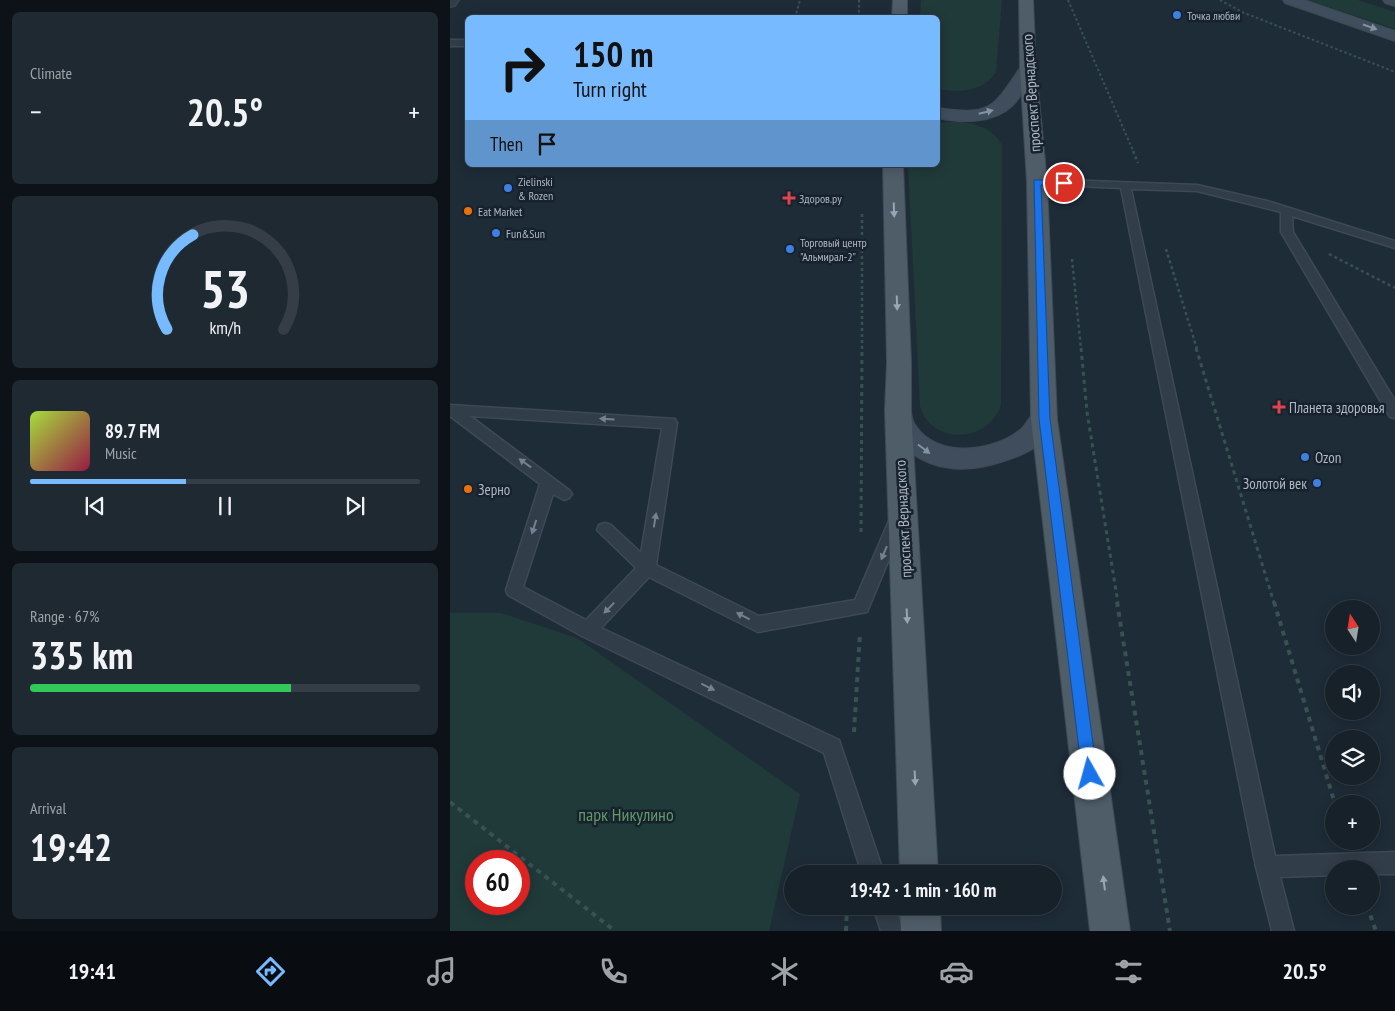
<!DOCTYPE html>
<meta charset="utf-8">
<style>
body{margin:0;font-family:"PT Sans Narrow",sans-serif;background:#1f2932;color:#f1f3f6;height:100vh;display:flex;flex-direction:column;font-size:19px;white-space:nowrap}
*{box-sizing:border-box;margin:0}
p{font-size:16px;color:#9ea3a8}
.icon{flex:none;width:28px;height:28px;fill:none;stroke:currentColor;stroke-width:2;stroke-linecap:round;stroke-linejoin:round}
.map{position:relative;flex:1;overflow:hidden}
.side{display:flex;flex-direction:column;gap:12px;padding:12px;background:#0c1217;width:450px}
.side>*{flex:none}
.hud{position:absolute;left:15px;top:15px;width:475px;height:152px;border-radius:8px;box-shadow:0 2px 12px #0003,0 0 0 1px #353e47;background:#77baff;color:#111;overflow:hidden}
.needle{width:32px;rotate:348deg}
.fabs{position:absolute;left:875px;top:600px;display:grid;gap:10px}
.fabs a{display:grid;place-items:center;width:55px;height:55px;border-radius:50%;background:#16212a;box-shadow:0 2px 12px #0003,0 0 0 1px #353e47;font-size:25px}
.speed{position:absolute;left:15px;top:850px;display:flex;gap:10px;font-size:25px;font-weight:700;text-align:center}
.speed>*{display:grid;place-content:center;width:65px;height:65px;border-radius:50%;background:#16212a;box-shadow:0 2px 12px #0003,0 0 0 1px #353e47;line-height:1}
.speed .limit{border:8px solid #d22;background:#fff;color:#111}
.pin{position:absolute;display:grid;place-items:center;width:42px;height:42px;color:#fff;margin:-21px;border:2px solid #fff;border-radius:50%;box-shadow:0 1px 5px #0007}
.me{position:absolute;width:55px;margin:-28px;rotate:353deg;stroke-linejoin:round;filter:drop-shadow(0 0 4px #0008)}
.turn{display:flex;align-items:center;gap:18px;height:105px;padding:0 25px;font-size:22px}
.turn .icon{width:65px;height:65px;stroke-width:2.5}
.turn b{display:block;font-size:35px;line-height:42px}
.then{display:flex;align-items:center;height:48px;padding:0 25px;background:#0003;gap:10px;font-size:19px}
.big{font-size:38px;font-weight:700;line-height:1.1}
.side .widget{flex:1;display:flex;flex-direction:column;justify-content:center;gap:8px;min-width:0;padding:0 18px;border-radius:8px;background:#1f2932}
.side .dial{align-items:center;gap:0}
.dial svg{height:130px;overflow:visible;fill:none;stroke:#353e47;stroke-width:7;stroke-linecap:round;text-anchor:middle}
.dial text{fill:#f1f3f6;stroke:none}
.song{display:flex;align-items:center;gap:15px}
.cover{width:60px;height:60px;border-radius:8px;background:linear-gradient(135deg,hsl(80 70% 55%),hsl(340 70% 35%))}
.played{height:5px;border-radius:2px;background:linear-gradient(90deg,#77baff 40%,#353e47 40%)}
.keys{display:flex;justify-content:space-around;direction:ltr}
.heat{display:flex;justify-content:space-between;align-items:center;font-size:28px;direction:ltr}
.charge{height:8px;border-radius:4px;background:linear-gradient(90deg,#34c759 67%,#353e47 0)}
.trip{position:absolute;left:334px;top:865px;width:278px;height:50px;border-radius:25px;background:#16212a;box-shadow:0 2px 12px #0003,0 0 0 1px #353e47;font-weight:700;line-height:50px;text-align:center}
.tabs{display:flex;height:80px;justify-content:space-around;align-items:center;background:#090d11;color:#9ea3a8}
.tabs .icon{width:35px;height:35px}
.tabs .current{color:#77baff}
.tabs b{font-size:22px;color:#f1f3f6}
main{display:flex;flex:1;min-height:0}
.map>svg:first-child{display:block}
.green{fill:#203939;fill-rule:evenodd}
.lines{fill:none;stroke-linecap:round;stroke-linejoin:round}
.service-casing{stroke:#3e4955;stroke-width:3}
.minor-casing{stroke:#3e4955;stroke-width:2}
.secondary-casing{stroke:#3e4955;stroke-width:2}
.primary-casing{stroke:#3e4955;stroke-width:2}
.path-far3{stroke:#385251;stroke-width:2;stroke-dasharray:2.5 2.5;stroke-linecap:butt}
.path-far2{stroke:#385251;stroke-width:2.5;stroke-dasharray:3 3;stroke-linecap:butt}
.path-far1{stroke:#385251;stroke-width:3;stroke-dasharray:4 4;stroke-linecap:butt}
.path{stroke:#385251;stroke-width:4;stroke-dasharray:5 5;stroke-linecap:butt}
.service{fill:#313d49;fill-rule:evenodd}
.minor{fill:#313d49;fill-rule:evenodd}
.secondary{fill:#3f4d5c;fill-rule:evenodd}
.primary{fill:#4f5d69;fill-rule:evenodd}
.oneway{fill:#8593a1}
.oneway2{fill:#99a6b3}
.oneway3{fill:#74818e}
.route{fill:#1a73e8;stroke:#114b97}
.shop-dot{fill:#3f7fe0;stroke:#17222d;stroke-width:2}
.health-dot{fill:#e0444e;stroke:#17222d;stroke-width:2}
.food-dot{fill:#e8710a;stroke:#17222d;stroke-width:2}
.labels{text-anchor:middle;dominant-baseline:central;stroke-width:5;stroke-linejoin:round;paint-order:stroke}
.far-poi-label{font-size:12px;fill:#abb8c6;stroke:#17222d;text-anchor:start}
.street-label{font-size:15px;fill:#abb8c6;stroke:#17222d}
.poi-label{font-size:15px;fill:#abb8c6;stroke:#17222d;text-anchor:start}
.near-park-label{font-size:18px;fill:#619867;stroke:#17222d}
</style>
<main>
<section class="side">
<div class="widget"><p>Climate</p>
<div class="heat"><a>−</a><b class="big">20.5°</b><a>+</a></div>
</div>
<div class="widget dial"><svg viewBox="0 0 100 80">
<path d="M14 69A42 42 0 1 1 86 69"/>
<path d="M14 69A42 42 0 0 1 30 11" stroke="#77baff"/>
<text x="50" y="56" font-size="32" font-weight="700">53</text>
<text x="50" y="72" font-size="11">km/h</text>
</svg></div>
<div class="widget">
<div class="song"><i class="cover"></i><div><b>89.7 FM</b><p>Music</p></div></div>
<div class="played"></div>
<div class="keys"><svg class="icon" aria-label="previous" viewBox="0 0 24 24"><path d="M18 5L8 12l10 7zM5 5v14"/></svg><svg class="icon" aria-label="pause" viewBox="0 0 24 24"><path d="M8 5v14M16 5v14"/></svg><svg class="icon" aria-label="next" viewBox="0 0 24 24"><path d="M6 5l10 7-10 7zM19 5v14"/></svg></div>
</div>
<div class="widget"><p>Range · 67%</p><b class="big">335 km</b><div class="charge"></div></div>
<div class="widget"><p>Arrival</p><b class="big">19:42</b></div>
</section>
<div class="map">
<svg width="945" height="931" viewBox="0 0 945 931">
<rect width="100%" height="100%" fill="#1e2c38"/>
<g class="green">
<path d="M471,0H552L546,72C533,92 509,93 488,89V18L470,17Z"/>
<path d="M858,0H908L945,12V29Z"/>
<path d="M510,121C528,125 543,128 552,145L551,405C539,443 481,446 470,406L458,165H488V123Z"/>
<path d="M0,613H51L127,638L350,794L319,931H0ZM26,861H69V904H26Z"/>
</g>
<g class="lines">
<g class="service-casing">
<g id="service">
<rect x="0" y="40" width="18" height="6"/>
<path d="M587,179L747,185L817,201L945,241V248L842,216L843,232L945,401V418L940,417L831,232V212L747,191L681,189L825,856L945,852V874H921V869H884V875L830,877L844,931H822L806,867L671,188L583,184V180Z"/>
<path d="M0,405L225,419L227,423L206,565L309,616L405,600L441,516L447,515L453,516L455,521L417,612L308,632L199,577L151,628L389,740L434,874H412L374,753L132,636L58,595L56,590L90,484L0,416ZM20,416L212,428L191,553L161,525L155,523L149,525L147,530L186,568L136,620L73,587L103,494L114,500L119,498L122,494L119,490Z"/>
<path d="M423,906H445L453,931H431Z"/>
</g>
</g>
<g class="minor-casing">
<path id="minor" d="M0,0H9L5,6L0,7Z"/>
</g>
<g class="secondary-casing">
<g id="secondary">
<path d="M833,0H854L945,31V41L835,3Z"/>
<path d="M933,0H945V6L935,3Z"/>
<path d="M578,63L586,68C579,80 573,95 563,105C544,124 511,123 488,118V108C543,116 543,107 572,65Z"/>
<path d="M448,401L457,403C461,410 461,419 465,425C487,459 543,452 570,430C576,426 579,416 585,412C591,408 597,410 603,412L607,419C602,427 597,438 589,444C579,453 564,458 551,462C502,478 449,466 435,410L439,403Z"/>
</g>
</g>
<g class="primary-casing">
<g id="primary">
<path d="M443,0H457V18H442Z"/>
<path d="M569,0H583L586,68L597,182L607,419L680,931H640L581,419L577,182L570,68Z"/>
<path d="M433,165H453L461,362V410L488,874H450L435,410L437,362Z"/>
<path d="M450,906H490L491,931H451Z"/>
</g>
</g>
<g class="path-far3">
<path d="M409,0V18"/>
<path d="M618,0L684,153"/>
<path d="M770,0L792,12L945,72"/>
<path d="M345,18L350,0"/>
</g>
<g class="path-far2">
<path d="M683,151L688,163"/>
<path d="M716,249L747,349"/>
<path d="M879,254L945,288"/>
<path d="M622,259L631,349"/>
<path d="M412,349V213"/>
</g>
<g class="path-far1">
<path d="M631,348L637,412L668,603"/>
<path d="M746,348L824,603"/>
<path d="M411,532L412,348"/>
</g>
<g class="path">
<path d="M667,602L720,931"/>
<path d="M824,602L885,804"/>
<path d="M404,732L410,633"/>
<path d="M0,802L165,931"/>
<path d="M917,906L926,931"/>
<path d="M396,931L397,906"/>
</g>
<use href="#service" class="service"/>
<use href="#minor" class="minor"/>
<use href="#secondary" class="secondary"/>
<use href="#primary" class="primary"/>
</g>
<defs><path id="oneway-solid" d="M-6-.8H1V-3.2L6.5 0L1 3.2V.8H-6Z" transform="scale(1.25)"/></defs>
<g class="oneway">
<use href="#oneway-solid" transform="translate(920 27) rotate(19)"/>
<use href="#oneway-solid" transform="translate(536 112) rotate(-14)"/>
<use href="#oneway-solid" transform="translate(474 449) rotate(37)"/>
</g>
<g class="oneway2">
<use href="#oneway-solid" transform="translate(444 210) rotate(88)"/>
<use href="#oneway-solid" transform="translate(447 303) rotate(88)"/>
<use href="#oneway-solid" transform="translate(457 616) rotate(87)"/>
<use href="#oneway-solid" transform="translate(465 778) rotate(87)"/>
<use href="#oneway-solid" transform="translate(654 883) rotate(-97)"/>
</g>
<g class="oneway3">
<use href="#oneway-solid" transform="translate(157 419) rotate(-177)"/>
<use href="#oneway-solid" transform="translate(75 463) rotate(-144)"/>
<use href="#oneway-solid" transform="translate(205 520) rotate(-81)"/>
<use href="#oneway-solid" transform="translate(84 527) rotate(108)"/>
<use href="#oneway-solid" transform="translate(434 553) rotate(113)"/>
<use href="#oneway-solid" transform="translate(159 608) rotate(134)"/>
<use href="#oneway-solid" transform="translate(293 616) rotate(-153)"/>
<use href="#oneway-solid" transform="translate(258 687) rotate(26)"/>
</g>
<path class="route" d="M584,180H614L618,183L614,185H591L600,419L647,774L645,779L640,781L634,779L632,774L589,419Z"/>
<g class="shop-dot">
<circle cx="727" cy="15" r="5"/>
<circle cx="58" cy="188" r="5"/>
<circle cx="46" cy="233" r="5"/>
<circle cx="340" cy="249" r="5"/>
<circle cx="855" cy="457" r="5"/>
<circle cx="867" cy="483" r="5"/>
</g>
<g class="health-dot">
<path d="M336.5 190.5h5v5h5v5h-5v5h-5v-5h-5v-5h5z"/>
<path d="M826.5 399.5h5v5h5v5h-5v5h-5v-5h-5v-5h5z"/>
</g>
<g class="food-dot">
<circle cx="18" cy="211" r="5"/>
<circle cx="18" cy="489" r="5"/>
</g>
<g class="labels">
<g class="far-poi-label">
<text x="737" y="15">Точка любви</text>
<text x="68" y="181">Zielinski<tspan x="68" dy="14">&amp; Rozen</tspan></text>
<text x="349" y="198">Здоров.ру</text>
<text x="28" y="211">Eat Market</text>
<text x="56" y="233">Fun&amp;Sun</text>
<text x="350" y="242">Торговый центр<tspan x="350" dy="14">"Альмирал-2"</tspan></text>
</g>
<g class="street-label">
<text transform="translate(581 93) rotate(-94)">проспект Вернадского</text>
<text transform="translate(453 519) rotate(-93)">проспект Вернадского</text>
</g>
<g class="poi-label">
<text x="839" y="407">Планета здоровья</text>
<text x="865" y="457">Ozon</text>
<text x="857" y="483" text-anchor="end">Золотой век</text>
<text x="28" y="489">Зерно</text>
</g>
<g class="near-park-label">
<text x="176" y="814">парк Никулино</text>
</g>
</g>
</svg>
<div class="fabs">
<a><svg class="needle" viewBox="-14 -14 28 28"><path d="M0-13l5 13h-10z" fill="#e53935"/><path d="M0 13l5-13h-10z" fill="#9ea3a8"/></svg></a>
<a><svg class="icon" aria-label="sound" viewBox="0 0 24 24"><path d="M4 9h4l5-4v14l-5-4H4zM17 9q2 3 0 6"/></svg></a>
<a><svg class="icon" aria-label="layers" viewBox="0 0 24 24"><path d="M12 4l9 5-9 5-9-5zM3 14l9 5 9-5"/></svg></a>
<a>+</a>
<a>−</a>
</div>
<div class="speed"><div class="limit">60</div></div>
<div class="pin" style="left:614px;top:183px;background:#d93025"><svg class="icon" aria-label="arrive" viewBox="0 0 24 24"><path d="M6 21V4h12l-3 4 3 4H6"/></svg></div>
<svg class="me" style="left:640px;top:774px" viewBox="-20 -20 40 40"><circle r="19" fill="#fff"/><path d="M0-13L10 11 0 6-10 11z" fill="#1a73e8"/></svg>
<div class="trip">19:42 · 1 min · 160 m</div>
<div class="hud">
<div class="turn"><svg class="icon" aria-label="right" viewBox="0 0 24 24"><path d="M7 20v-9h11M14 6l5 5-5 5"/></svg><div><b>150 m</b>Turn right</div></div>
<div class="then">Then<svg class="icon" aria-label="arrive" viewBox="0 0 24 24"><path d="M6 21V4h12l-3 4 3 4H6"/></svg></div>
</div>
</div>
</main>
<nav class="tabs">
<b>19:41</b>
<svg class="icon current" aria-label="directions" viewBox="0 0 24 24"><path d="M12 3l9 9-9 9-9-9zM9 14v-3h6M13 9l2 2-2 2"/></svg>
<svg class="icon" aria-label="music" viewBox="0 0 24 24"><path d="M9 18V5l10-2v13"/><circle cx="6" cy="18" r="3"/><circle cx="16" cy="16" r="3"/></svg>
<svg class="icon" aria-label="phone" viewBox="0 0 24 24"><path d="M5 4h4l2 5-3 2q2 4 5 5l2-3 5 2v4C11 20 4 13 5 4z"/></svg>
<svg class="icon" aria-label="climate" viewBox="0 0 24 24"><path d="M12 3v18M4 7l16 10M4 17L20 7"/></svg>
<svg class="icon" aria-label="car" viewBox="0 0 24 24"><path d="M5 17H2v-5l4-1 3-4h7l3 4 3 1v5h-3M9 17h6M6 11h13"/><circle cx="7" cy="17" r="2"/><circle cx="17" cy="17" r="2"/></svg>
<svg class="icon" aria-label="filters" viewBox="0 0 24 24"><path d="M4 7h16M4 17h16"/><circle cx="9" cy="7" r="2"/><circle cx="15" cy="17" r="2"/></svg>
<b>20.5°</b>
</nav>
